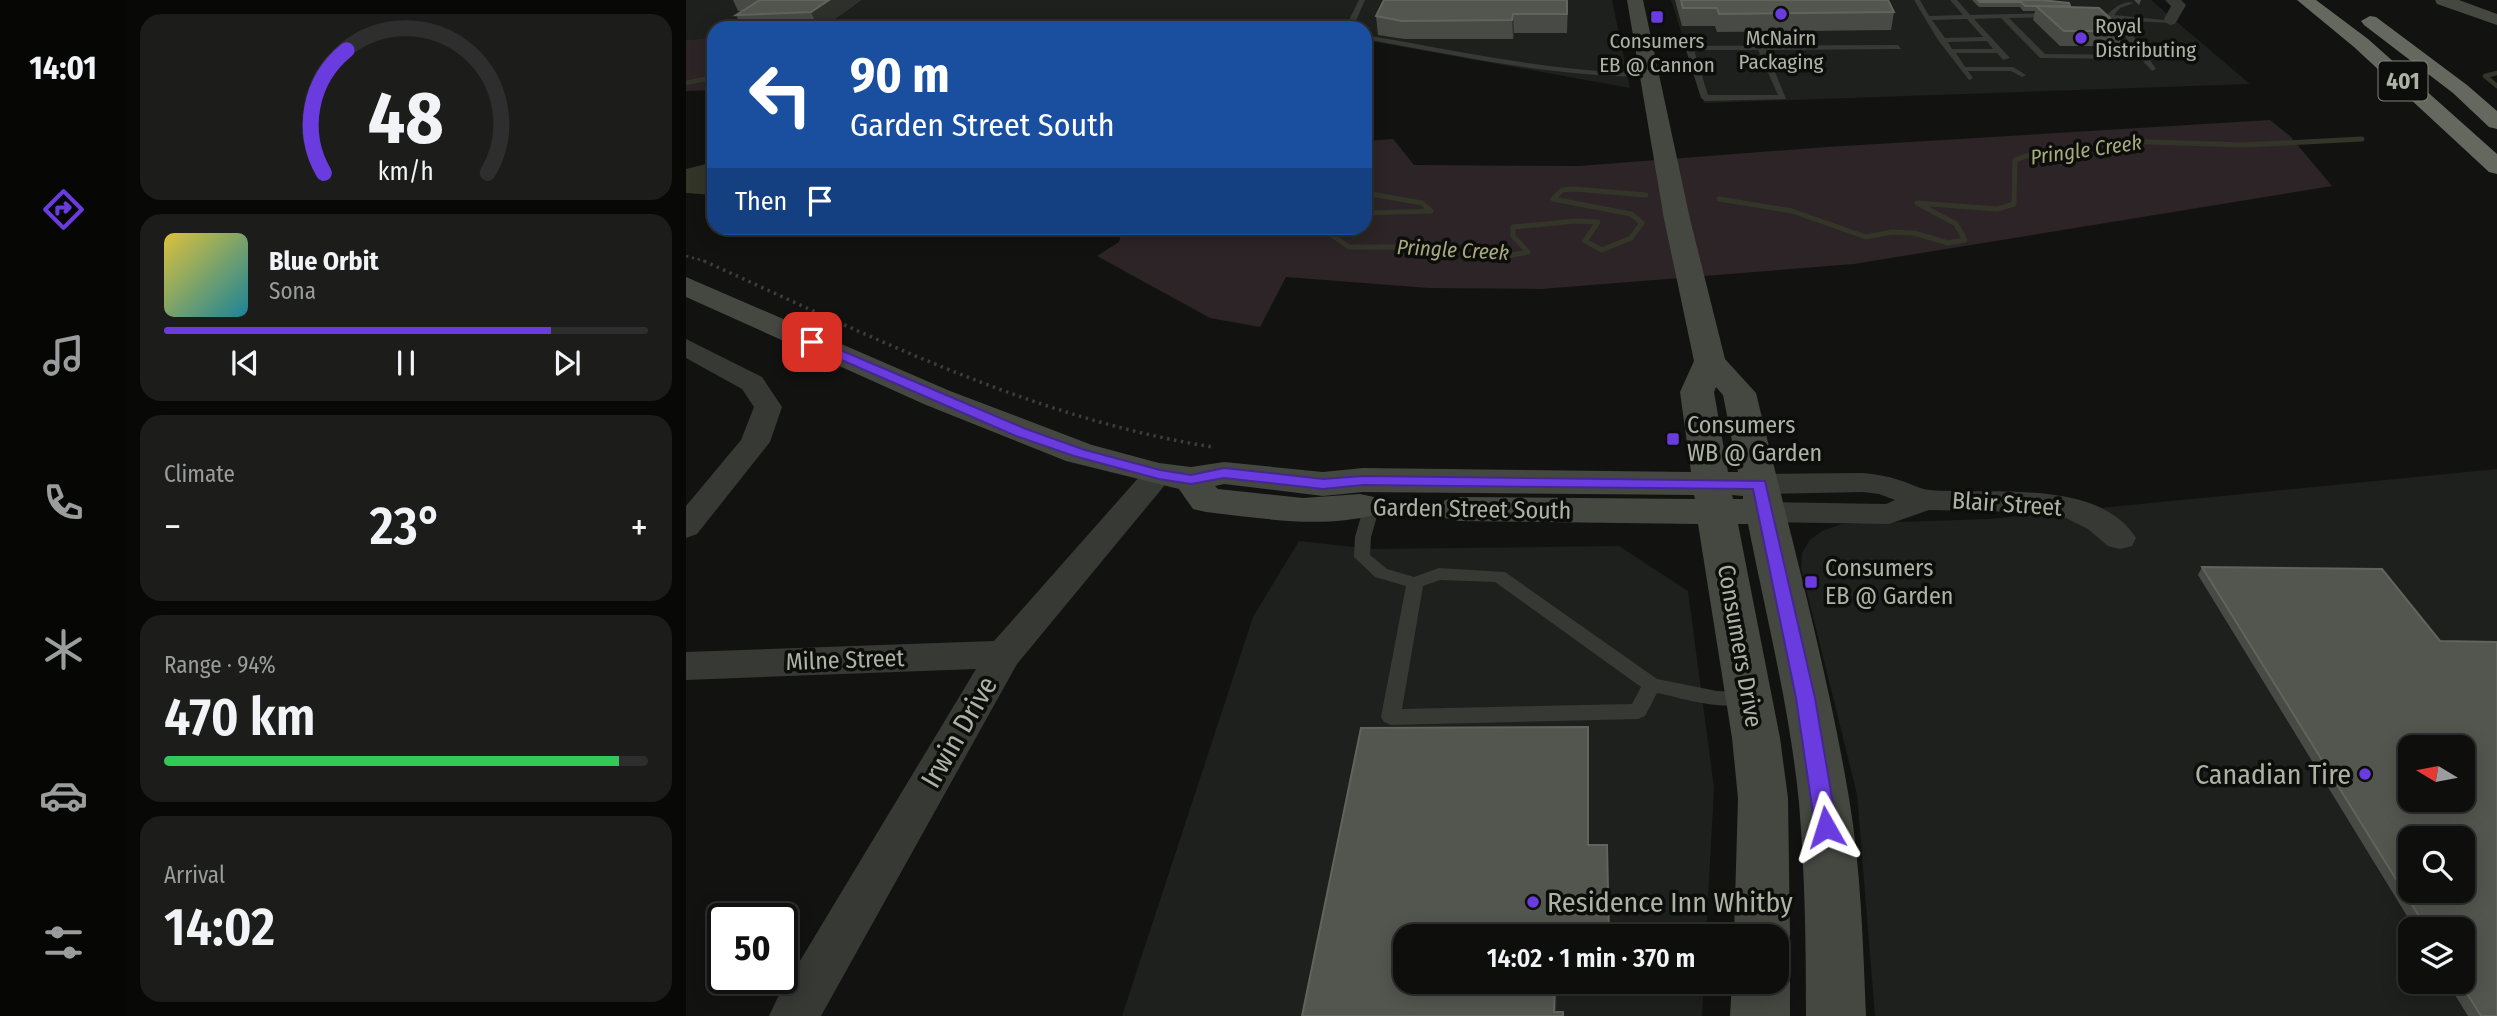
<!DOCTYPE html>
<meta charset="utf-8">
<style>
body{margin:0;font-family:"Fira Sans Condensed",sans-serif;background:#1c1c1b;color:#f1f3f6;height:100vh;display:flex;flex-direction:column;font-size:26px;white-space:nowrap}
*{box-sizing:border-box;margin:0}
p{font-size:23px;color:#9b9c9d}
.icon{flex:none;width:38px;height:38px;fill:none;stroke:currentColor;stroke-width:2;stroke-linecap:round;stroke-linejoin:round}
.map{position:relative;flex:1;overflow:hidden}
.panel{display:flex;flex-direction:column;gap:14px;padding:14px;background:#080807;width:560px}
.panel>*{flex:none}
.banner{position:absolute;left:21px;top:21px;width:665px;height:214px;border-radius:21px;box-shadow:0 4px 18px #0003,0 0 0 2px #2e2e2e;background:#1a4fa0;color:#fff;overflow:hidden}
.needle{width:46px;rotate:280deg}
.buttons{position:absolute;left:1712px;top:735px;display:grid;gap:14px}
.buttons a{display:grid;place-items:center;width:77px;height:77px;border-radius:14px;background:#0e0e0d;box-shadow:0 4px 18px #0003,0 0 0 2px #2e2e2e;font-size:35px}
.speed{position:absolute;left:21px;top:903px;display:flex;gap:14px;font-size:35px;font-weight:700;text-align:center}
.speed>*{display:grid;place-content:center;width:91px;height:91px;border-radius:50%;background:#0e0e0d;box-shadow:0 4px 18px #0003,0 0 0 2px #2e2e2e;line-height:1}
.speed .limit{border:4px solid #111;border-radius:10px;background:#fff;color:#111}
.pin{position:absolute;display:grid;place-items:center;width:60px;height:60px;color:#fff;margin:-30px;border-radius:14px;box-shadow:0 4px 10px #0006}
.me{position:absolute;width:77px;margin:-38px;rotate:354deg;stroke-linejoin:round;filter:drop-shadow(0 0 5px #0008)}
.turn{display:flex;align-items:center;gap:24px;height:147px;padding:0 28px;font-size:32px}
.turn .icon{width:91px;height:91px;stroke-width:2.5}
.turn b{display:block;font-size:49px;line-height:60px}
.then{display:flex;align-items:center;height:66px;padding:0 28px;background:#0003;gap:14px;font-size:26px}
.big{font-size:52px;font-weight:600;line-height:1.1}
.panel .widget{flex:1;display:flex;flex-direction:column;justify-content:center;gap:10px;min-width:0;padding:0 24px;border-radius:21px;background:#1c1c1b}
.panel .dial{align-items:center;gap:0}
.dial svg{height:182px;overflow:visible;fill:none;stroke:#2e2e2e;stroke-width:7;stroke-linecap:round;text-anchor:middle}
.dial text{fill:#f1f3f6;stroke:none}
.song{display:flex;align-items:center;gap:21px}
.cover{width:84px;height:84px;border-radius:10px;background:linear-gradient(135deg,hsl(50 70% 55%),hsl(190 70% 35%))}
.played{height:7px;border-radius:4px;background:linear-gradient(90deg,#6a3ce0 80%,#2e2e2e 80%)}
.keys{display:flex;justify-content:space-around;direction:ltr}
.heat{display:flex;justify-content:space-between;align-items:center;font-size:38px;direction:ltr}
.charge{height:10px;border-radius:5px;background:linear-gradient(90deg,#34c759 94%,#2e2e2e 0)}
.trip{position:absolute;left:707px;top:924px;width:396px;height:70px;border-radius:21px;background:#0e0e0d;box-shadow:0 4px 18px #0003,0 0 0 2px #2e2e2e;font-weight:600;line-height:70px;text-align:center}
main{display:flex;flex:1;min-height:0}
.tabs{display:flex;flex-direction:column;width:126px;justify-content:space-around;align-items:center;background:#060605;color:#9b9c9d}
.tabs .icon{width:49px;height:49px}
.tabs .current{color:#6a3ce0}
.tabs b{font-size:32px;color:#f1f3f6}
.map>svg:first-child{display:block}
.built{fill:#1e201d;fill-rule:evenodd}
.green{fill:#2c2426}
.water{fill:#343529}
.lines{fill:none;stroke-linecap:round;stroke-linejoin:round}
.stream-far1{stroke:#343529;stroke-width:4.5}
.stream{stroke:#343529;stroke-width:5}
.path-far1{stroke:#3c3e39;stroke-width:2.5;stroke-dasharray:2.5 3.5;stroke-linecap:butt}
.path{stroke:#3c3e39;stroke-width:3.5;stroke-dasharray:2.5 4.5;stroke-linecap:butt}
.lane{fill:#373935;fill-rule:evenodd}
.street{fill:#373935;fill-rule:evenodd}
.secondary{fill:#454741;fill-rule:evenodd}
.highway{fill:#65685f;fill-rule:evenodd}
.wall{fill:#484b45}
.shaded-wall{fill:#2e302c}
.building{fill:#53564f;stroke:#61645d;stroke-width:2;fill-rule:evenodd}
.route{fill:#6a3ce0;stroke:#452792;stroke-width:2}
.poi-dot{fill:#6a3ce0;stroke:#0d0e0c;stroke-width:2.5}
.labels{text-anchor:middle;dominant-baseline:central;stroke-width:7;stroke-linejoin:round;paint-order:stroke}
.far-poi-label{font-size:21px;fill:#aeb2a4;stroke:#0d0e0c}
.far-water-label{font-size:21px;font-style:italic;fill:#a7ab7d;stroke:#0d0e0c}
.shield{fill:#0d0e0c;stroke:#7e8176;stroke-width:2}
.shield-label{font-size:23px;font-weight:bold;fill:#aeb2a4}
.poi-label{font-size:24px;fill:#aeb2a4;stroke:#0d0e0c;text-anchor:start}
.street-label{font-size:24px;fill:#aeb2a4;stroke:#0d0e0c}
.near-street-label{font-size:28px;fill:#aeb2a4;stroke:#0d0e0c}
.near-poi-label{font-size:28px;fill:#aeb2a4;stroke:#0d0e0c;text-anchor:end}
</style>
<main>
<nav class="tabs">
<b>14:01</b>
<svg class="icon current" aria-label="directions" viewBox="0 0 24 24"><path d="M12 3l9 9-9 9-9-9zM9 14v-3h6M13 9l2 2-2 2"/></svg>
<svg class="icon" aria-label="music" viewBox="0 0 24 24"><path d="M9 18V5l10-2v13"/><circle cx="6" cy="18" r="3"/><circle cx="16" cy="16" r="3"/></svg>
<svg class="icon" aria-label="phone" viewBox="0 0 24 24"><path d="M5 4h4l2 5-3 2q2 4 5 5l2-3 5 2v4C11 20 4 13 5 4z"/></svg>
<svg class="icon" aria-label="climate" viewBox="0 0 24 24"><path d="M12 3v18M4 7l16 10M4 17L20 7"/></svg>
<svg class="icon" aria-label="car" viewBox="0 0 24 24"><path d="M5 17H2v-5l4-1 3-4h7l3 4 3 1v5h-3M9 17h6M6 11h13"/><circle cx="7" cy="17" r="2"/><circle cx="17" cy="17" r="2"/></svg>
<svg class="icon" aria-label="filters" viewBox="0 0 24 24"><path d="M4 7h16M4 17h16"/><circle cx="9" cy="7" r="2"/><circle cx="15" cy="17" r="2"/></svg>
</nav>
<section class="panel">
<div class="widget dial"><svg viewBox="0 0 100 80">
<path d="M14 69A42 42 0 1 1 86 69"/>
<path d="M14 69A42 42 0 0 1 24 15" stroke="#6a3ce0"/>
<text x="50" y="56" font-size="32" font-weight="700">48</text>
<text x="50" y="72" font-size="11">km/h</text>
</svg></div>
<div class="widget">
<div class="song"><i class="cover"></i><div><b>Blue Orbit</b><p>Sona</p></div></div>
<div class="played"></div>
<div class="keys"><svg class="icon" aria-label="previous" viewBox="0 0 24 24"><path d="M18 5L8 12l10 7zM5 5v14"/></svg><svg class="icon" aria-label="pause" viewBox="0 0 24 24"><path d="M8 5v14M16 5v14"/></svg><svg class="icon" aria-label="next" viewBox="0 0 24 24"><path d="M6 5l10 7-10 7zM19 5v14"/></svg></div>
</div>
<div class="widget"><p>Climate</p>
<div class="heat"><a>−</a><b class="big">23°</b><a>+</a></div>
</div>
<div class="widget"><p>Range · 94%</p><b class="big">470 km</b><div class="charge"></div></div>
<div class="widget"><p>Arrival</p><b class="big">14:02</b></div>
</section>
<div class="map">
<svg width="1811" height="1016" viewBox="0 0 1811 1016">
<rect width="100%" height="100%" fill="#121311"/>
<g class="built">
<path d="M0,0H926L944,88L679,40V28H28V38L0,40Z"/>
<path d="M985,0H1465L1564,84L1018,103Z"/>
<path d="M1811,469V1016H1189L1171,794L1115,568L1116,553L1124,540L1136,531L1156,524L1302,519ZM1724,747H1776V800H1724ZM1724,838H1776V891H1724ZM1724,929H1776V982H1724Z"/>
<path d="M613,541L685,549L933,546L1002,591L1028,788L1020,936H719V982H1018L1016,1016H436L567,617Z"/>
</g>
<g class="green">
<path d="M28,38V90L0,91V40Z"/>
<path d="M1584,120L1604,136L1646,186L1168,264L855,289L743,288L600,277L574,327L524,318L411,256L433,242L437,228H679V141L707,139L728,165L893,166L1141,147Z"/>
</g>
<path class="water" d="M28,162V195L0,193V169Z"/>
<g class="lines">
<g class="stream-far1">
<path d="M1811,73L1799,76L1811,86"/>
<path d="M0,83L28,77"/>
</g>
<g class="stream">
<path d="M679,193L736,203L745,211L679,213"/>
<path d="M1033,199L1106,211L1180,237L1206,232L1228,233L1262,243L1279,240L1270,224L1231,203L1311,209L1328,204L1329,160L1349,153L1401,148L1430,141L1559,145L1676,139"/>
<path d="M635,228L663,247H719L816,257L842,252L827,236V227L891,221L912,222L899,241L916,250L945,238L956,223L945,214L867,199L876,190L887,189L960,195"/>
</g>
<path class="path-far1" d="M0,256L22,262"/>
<path class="path" d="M18,261C182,335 348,419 527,447"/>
<g class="lane">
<path d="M673,0H679L667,28H659Z"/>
<path d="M1228,0H1234L1243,16L1277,15L1264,0H1271L1284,15L1372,13L1369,17L1323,18L1359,54L1452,55L1438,35L1419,19L1397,16L1401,14L1421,15C1428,8 1438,0 1448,3L1434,8L1428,15L1488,21L1484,23L1429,20L1444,31L1470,69L1466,71L1455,59L1354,58L1315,18L1288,19L1324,58L1317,60L1311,53H1270L1279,67H1327L1340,75L1336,77L1325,71H1282L1287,78L1283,80L1252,40ZM1281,19L1297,37L1259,38L1246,20ZM1301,41L1307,49H1266L1262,42Z"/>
<path d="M679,35C774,51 868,73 964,73L968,75L964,77C867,77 774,56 679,39Z"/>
<path d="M1212,45L1215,49L1080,50L1100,99L1019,101L1015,98L1000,50H958L954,48L958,46ZM1008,50H1072L1092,95H1022Z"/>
<path d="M686,501L694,506L685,537L684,555L701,569L728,577L753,568L819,572L971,679L1031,691L1067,692L1070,697L1067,702C1036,712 1001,699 971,693L959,716L952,719L705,725L698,722L695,717L720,586L689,577L668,557L669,537L678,506ZM754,580L809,582L955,687L946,704L716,709L737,586Z"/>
</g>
<g class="street">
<path d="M1479,0H1495L1500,5L1489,24L1484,25L1477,21L1485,6Z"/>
<path d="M0,339L76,377L96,407L84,442L11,534L0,538V506L55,440L68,407L56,389L0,358Z"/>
<path d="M473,465L484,467L488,474L331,664L135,1016H83L91,999L290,669L0,680V652L308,641L462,467Z"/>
<path d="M1177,473C1189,474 1201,476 1213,480C1224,483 1233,489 1244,490C1303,495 1413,478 1450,538L1446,546L1434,549L1422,546L1402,529L1380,518L1343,512L1243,510L1203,524L1079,522L1068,519L1063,512L1068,505L1079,502L1200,504L1209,500L1193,494L1177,492L1073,494L1062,491L1058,484L1062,477L1073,474Z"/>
</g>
<g class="secondary">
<path d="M941,0H957L1004,219L1039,359L1070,393C1102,527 1140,662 1163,798C1175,870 1177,943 1180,1016H1120C1120,945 1119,874 1113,803C1104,709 1080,616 1062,524H1052L1094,738L1102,798L1104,936L1096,955L1090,957V936H1048L1052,798L1046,738L1012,524L773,521L759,518L754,509L759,500L773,497L1009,499L1008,495L677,492L637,496L538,484L529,486L532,489L617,498L674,494L688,497L693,506L688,515C633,529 575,518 520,512L507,509L493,489L380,461L240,405L0,297V277L264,391L406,445L473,463L505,467L538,462L637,472L677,468L1005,472L994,392L1008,361L978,219ZM1030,387L1037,395L1052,472H1042L1028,392ZM1046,495L1057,496V499H1047Z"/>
<path d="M1749,0H1773L1811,14V25L1751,4Z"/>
<path d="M1090,959L1096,962L1104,982V1016H1044L1046,982H1090Z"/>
</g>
<g class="highway">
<path d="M1611,0H1630L1682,39L1811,154V174L1803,172L1668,47Z"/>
<path d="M1684,16L1690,17L1781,85L1811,111V129L1803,127L1767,93L1678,25L1675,21Z"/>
</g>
</g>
<g class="wall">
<path d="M47,0H175L136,28H56L50,15L57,11H52Z"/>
<path d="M698,0H882L881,33H828L827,39H718L692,35L690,16Z"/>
<path d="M989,0H1202L1208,12L1205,30L1031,32L1029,26H996Z"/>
<path d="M1286,0H1361H1358L1384,6V7L1438,31L1433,46H1374L1347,20L1349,11H1337L1334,7H1293Z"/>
<path d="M1448,0H1455L1453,5Z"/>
<path d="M1516,567L1754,641L1811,1016H1782L1761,982H1776V929H1729L1512,575Z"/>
</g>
<g class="shaded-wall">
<path d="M143,0H175L136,28H132L125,12Z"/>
<path d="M827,14L828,33L827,39L826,20Z"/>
<path d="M869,982H871L870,1016H868Z"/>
</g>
<g class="building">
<path d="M74,0H143L125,12L50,15Z"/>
<path d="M698,0H881V14H827L826,20L716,21L690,16Z"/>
<path d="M995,0H1202L1208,12L1033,14L1031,8H997Z"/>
<path d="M1292,0H1355L1383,3L1384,6H1339L1335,2H1294Z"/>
<path d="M1350,6L1413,8L1438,31H1378Z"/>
<path d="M1516,567L1696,569L1754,641L1811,642V1016H1795L1774,982H1776V929H1741ZM1724,747H1776V800H1724ZM1724,838H1776V891H1724Z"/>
<path d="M902,727V845H921L923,936H719V982H869L868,1012H877V1016H616L675,728Z"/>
</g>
<path class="route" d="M126,338L340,429L399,450L474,470L505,475L538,468L637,479L677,476L1079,481L1129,698L1151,827L1148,834L1140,836L1132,834L1129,827L1110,698L1067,489L677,485L637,489L538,478L505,484L473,479L388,456L330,436L121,345V339Z"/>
<g class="poi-dot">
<circle cx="1095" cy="14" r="7"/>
<rect x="964" y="10" width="14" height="14" rx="3.5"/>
<circle cx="1395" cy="38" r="7"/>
<rect x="980" y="432" width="14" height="14" rx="3.5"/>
<rect x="1118" y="575" width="14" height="14" rx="3.5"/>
<circle cx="1679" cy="774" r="7"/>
<circle cx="847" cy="902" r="7"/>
</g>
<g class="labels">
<g class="far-poi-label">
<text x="1409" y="26" text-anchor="start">Royal<tspan x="1409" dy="24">Distributing</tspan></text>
<text x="1095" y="38">McNairn<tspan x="1095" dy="24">Packaging</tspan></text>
<text x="971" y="41">Consumers<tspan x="971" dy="24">EB @ Cannon</tspan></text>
</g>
<g class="far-water-label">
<text transform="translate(1400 150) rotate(-8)">Pringle Creek</text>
<text transform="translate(767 250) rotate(3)">Pringle Creek</text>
</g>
<rect class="shield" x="1692.5" y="61.5" width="49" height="39" rx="5"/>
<g class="shield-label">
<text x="1717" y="81">401</text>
</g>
<g class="poi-label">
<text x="1001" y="425">Consumers<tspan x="1001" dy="28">WB @ Garden</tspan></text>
<text x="1139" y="568">Consumers<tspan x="1139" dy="28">EB @ Garden</tspan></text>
</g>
<g class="street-label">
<text transform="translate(1321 504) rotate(4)">Blair Street</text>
<text transform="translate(786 509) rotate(1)">Garden Street South</text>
<text transform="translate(1054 646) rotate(80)">Consumers Drive</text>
<text transform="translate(159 660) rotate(-2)">Milne Street</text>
</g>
<g class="near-street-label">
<text transform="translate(273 732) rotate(-60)">Irwin Drive</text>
</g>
<g class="near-poi-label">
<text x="1665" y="774">Canadian Tire</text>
<text x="861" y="902" text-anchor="start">Residence Inn Whitby</text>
</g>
</g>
</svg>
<div class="buttons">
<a><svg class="needle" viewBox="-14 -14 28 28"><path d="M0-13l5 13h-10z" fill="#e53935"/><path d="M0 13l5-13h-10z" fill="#9b9c9d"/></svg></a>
<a><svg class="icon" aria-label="search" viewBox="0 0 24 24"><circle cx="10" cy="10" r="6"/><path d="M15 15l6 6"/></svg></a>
<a><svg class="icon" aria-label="layers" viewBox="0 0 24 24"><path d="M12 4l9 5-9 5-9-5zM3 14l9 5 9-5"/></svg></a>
</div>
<div class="speed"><div class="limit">50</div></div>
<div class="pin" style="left:126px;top:342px;background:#d93025"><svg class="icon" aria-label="arrive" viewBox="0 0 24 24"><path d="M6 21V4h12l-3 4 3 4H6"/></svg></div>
<svg class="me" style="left:1140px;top:827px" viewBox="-20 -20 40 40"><path d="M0-17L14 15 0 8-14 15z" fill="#6a3ce0" stroke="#fff" stroke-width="4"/></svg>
<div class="trip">14:02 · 1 min · 370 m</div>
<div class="banner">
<div class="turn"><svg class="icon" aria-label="left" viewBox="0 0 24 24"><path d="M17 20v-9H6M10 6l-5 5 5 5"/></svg><div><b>90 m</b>Garden Street South</div></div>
<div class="then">Then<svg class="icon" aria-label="arrive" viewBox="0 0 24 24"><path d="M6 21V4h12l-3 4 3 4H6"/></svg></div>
</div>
</div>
</main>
